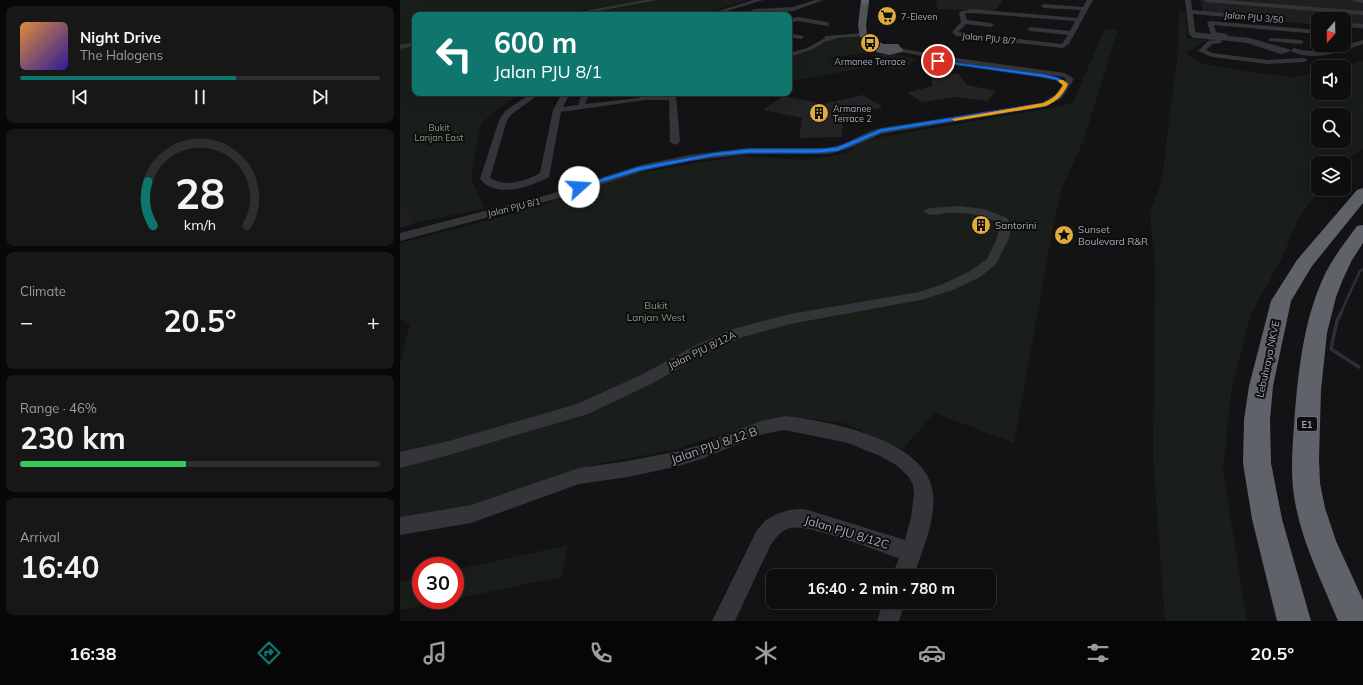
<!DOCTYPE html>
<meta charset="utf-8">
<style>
body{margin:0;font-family:Mulish,sans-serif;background:#171718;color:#f1f3f6;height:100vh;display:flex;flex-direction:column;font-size:15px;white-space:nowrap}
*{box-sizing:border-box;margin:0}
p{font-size:13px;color:#9b9c9e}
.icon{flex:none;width:22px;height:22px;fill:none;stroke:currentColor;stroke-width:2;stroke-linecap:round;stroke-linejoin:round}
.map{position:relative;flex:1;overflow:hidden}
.details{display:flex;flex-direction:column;gap:6px;padding:6px;background:#080808;width:400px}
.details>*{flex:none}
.guide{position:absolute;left:12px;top:12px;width:380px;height:84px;border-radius:8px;box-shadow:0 4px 16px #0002,0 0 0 1px #2e2e2f;background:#0f766e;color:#fff;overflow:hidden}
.needle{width:26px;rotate:200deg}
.tools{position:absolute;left:911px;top:12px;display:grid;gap:8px}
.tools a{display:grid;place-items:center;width:40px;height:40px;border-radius:8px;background:#0e0e0f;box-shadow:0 4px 16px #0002,0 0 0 1px #2e2e2f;font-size:20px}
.speed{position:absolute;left:12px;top:557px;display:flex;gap:8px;font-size:20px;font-weight:700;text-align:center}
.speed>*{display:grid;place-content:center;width:52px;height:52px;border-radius:50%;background:#0e0e0f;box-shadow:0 4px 16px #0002,0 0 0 1px #2e2e2f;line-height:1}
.speed .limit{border:6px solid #d22;background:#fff;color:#111}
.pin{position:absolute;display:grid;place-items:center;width:34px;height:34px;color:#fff;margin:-17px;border:2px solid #fff;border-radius:50%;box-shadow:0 1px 4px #0007}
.me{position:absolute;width:44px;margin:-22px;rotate:71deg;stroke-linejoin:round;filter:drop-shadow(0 0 3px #0008)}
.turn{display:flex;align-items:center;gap:14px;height:84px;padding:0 16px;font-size:18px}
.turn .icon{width:52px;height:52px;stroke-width:2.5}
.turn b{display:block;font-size:28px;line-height:34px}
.big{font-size:30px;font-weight:700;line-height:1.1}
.details .card{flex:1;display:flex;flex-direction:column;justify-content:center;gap:6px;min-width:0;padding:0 14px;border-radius:8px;background:#171718}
.details .dial{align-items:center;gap:0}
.dial svg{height:104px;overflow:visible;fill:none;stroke:#2e2e2f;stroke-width:7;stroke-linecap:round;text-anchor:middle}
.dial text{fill:#f1f3f6;stroke:none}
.song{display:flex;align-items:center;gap:12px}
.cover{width:48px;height:48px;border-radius:6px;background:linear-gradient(135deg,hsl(30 70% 55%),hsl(250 70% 35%))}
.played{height:4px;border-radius:2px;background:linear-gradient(90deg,#0f766e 60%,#2e2e2f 60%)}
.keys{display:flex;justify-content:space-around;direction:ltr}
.heat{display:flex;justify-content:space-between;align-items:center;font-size:22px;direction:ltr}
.charge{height:6px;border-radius:3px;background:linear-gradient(90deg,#34c759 46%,#2e2e2f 0)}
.trip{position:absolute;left:366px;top:569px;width:230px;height:40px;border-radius:8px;background:#0e0e0f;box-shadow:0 4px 16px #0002,0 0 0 1px #2e2e2f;font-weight:700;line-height:40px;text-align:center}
.tabs{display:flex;height:64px;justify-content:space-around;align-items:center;background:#060606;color:#9b9c9e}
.tabs .icon{width:28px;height:28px}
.tabs .current{color:#0f766e}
.tabs b{font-size:18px;color:#f1f3f6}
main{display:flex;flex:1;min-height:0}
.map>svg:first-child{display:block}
.built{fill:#1f1f21}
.green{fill:#191e1a;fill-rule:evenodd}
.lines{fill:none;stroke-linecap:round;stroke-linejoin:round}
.stream-far1{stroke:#2a3136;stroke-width:2.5}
.stream{stroke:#2a3136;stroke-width:3.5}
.building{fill:#232325}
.minor{fill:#343538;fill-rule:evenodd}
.major{fill:#505257;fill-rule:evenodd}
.highway{fill:#606269;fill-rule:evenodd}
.route{fill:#1a73e8;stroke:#114b97}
.slow{fill:#f59e0b}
.labels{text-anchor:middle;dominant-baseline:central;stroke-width:4;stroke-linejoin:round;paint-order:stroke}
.far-poi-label{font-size:9px;fill:#a5a9b3;stroke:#0e0e0f;text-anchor:start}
.far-street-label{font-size:9px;fill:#a5a9b3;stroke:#0e0e0f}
.far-park-label{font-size:9px;fill:#7e9d80;stroke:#0e0e0f}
.shield{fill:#0e0e0f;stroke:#787a82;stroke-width:1}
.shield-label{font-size:9px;font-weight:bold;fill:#a5a9b3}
.poi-label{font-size:10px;fill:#a5a9b3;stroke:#0e0e0f;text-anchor:start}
.park-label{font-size:10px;fill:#7e9d80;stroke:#0e0e0f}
.street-label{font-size:10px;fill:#a5a9b3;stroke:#0e0e0f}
.near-street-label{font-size:12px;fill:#a5a9b3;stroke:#0e0e0f}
</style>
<main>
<section class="details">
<div class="card">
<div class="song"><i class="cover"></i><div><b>Night Drive</b><p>The Halogens</p></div></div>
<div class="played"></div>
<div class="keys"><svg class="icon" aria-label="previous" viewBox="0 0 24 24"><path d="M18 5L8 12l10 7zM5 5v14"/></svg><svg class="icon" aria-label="pause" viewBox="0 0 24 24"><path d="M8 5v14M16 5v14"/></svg><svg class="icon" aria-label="next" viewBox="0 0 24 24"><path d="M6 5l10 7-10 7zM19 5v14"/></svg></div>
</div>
<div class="card dial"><svg viewBox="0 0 100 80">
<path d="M14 69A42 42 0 1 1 86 69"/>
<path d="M14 69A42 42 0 0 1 10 35" stroke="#0f766e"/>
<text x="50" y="56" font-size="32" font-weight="700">28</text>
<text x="50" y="72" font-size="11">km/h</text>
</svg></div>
<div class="card"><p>Climate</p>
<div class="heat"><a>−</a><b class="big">20.5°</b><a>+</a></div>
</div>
<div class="card"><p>Range · 46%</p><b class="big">230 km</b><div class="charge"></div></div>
<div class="card"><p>Arrival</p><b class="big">16:40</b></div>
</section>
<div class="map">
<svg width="963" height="621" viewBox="0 0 963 621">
<rect width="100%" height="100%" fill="#131214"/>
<g class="built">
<path d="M536,0H603L595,11L537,9Z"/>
<path d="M800,0H963V29L944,27V19H918V25L803,14Z"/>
<path d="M6,204L16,223L0,228V206Z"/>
</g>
<g class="green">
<path d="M0,0H251L190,11L187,9L177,11V13L161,15H15V43L0,46Z"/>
<path d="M259,0H348L300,15H179Z"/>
<path d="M779,12L785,13L787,32L786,38L807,40L786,53L800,63L849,72L892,77L918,73V93H944V67L963,61V149L942,163H918V189H921L899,217L883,256L851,314L832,387L823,470L847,621H765L753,460L755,268L750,213L761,183L763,171L775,70L777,65ZM918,115H944V141H918Z"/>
<path d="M705,29L718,30L683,142L662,188L653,228L614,443L534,413L503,449L443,423L382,416L273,450L189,466L72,505L0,518V362L10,324L0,318V243L104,216L147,203L220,176L340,156L409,160L446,153L469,139L656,107L673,102Z"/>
<path d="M457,36L466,44L477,47L474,49L478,51L428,58L439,64L476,59L471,55L491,53L516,59C503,71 498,71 481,65L389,81V56L411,50L430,40Z"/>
<path d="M15,46V93H119L81,123L71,179L85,208L16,223L6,205L0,206V49Z"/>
<path d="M168,545L161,577L55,599V570Z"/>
<path d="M21,577V600H50L0,610V582Z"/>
</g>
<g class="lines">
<path class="stream-far1" d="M941,312L960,271L963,269"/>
<path class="stream" d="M942,311L937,321L931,349L959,367"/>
</g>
<g class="building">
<path d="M532,74H558L567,85L596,91L588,101L554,97L523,102L507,93L532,86Z"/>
<path d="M463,95L483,107L443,117L442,137L399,138L402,118L363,110L383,96L423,104Z"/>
</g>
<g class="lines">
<g class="minor">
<path d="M245,0H258L177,15H164Z"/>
<path d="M354,0H363L314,15H305Z"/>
<path d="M415,0H423L394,11L338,15L355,9L393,7Z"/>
<path d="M687,0H693L669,44L663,48L556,36L552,32L561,22L559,12L572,9L677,18L681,10L644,8L641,6L644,4L683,7ZM565,13H572L675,21L670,31L630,27L627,29L630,31L668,35L662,44L558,32L566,24L591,27L594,25L591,23L567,20Z"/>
<path d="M785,0H791L792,10L826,13L829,15L826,17L793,14L795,32L811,34L807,23L810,21L918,30V34L814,25L816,32L827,34L828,36L850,38L891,50L894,48C922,56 936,47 963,40V44C940,51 914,63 891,51L881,54L847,43L821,40L822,42L821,43L812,44L806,50L813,53L867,60L904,58L908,60L904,62L867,64L812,57L798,51L808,41L816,40L793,38L789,34Z"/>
<path d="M803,0H826L963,11V15L806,2Z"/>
<path d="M953,0H963V3L954,1Z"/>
<path d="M398,17L427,22L430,24L427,26L398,21L389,23V19Z"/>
<path d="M944,23L963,24V28L944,27Z"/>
<path d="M389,33L403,36L404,37L401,39L389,37Z"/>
<path d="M463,33L466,35L465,36L438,38L425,42L411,50L389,57V53L407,48L425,38V36Z"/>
<path d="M871,38L901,40L904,42L901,44L869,41L868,40Z"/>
<path d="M15,42V46L0,49V45Z"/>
<path d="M499,48L541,56L665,73L674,79L662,98L644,107L481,134L450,148L429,154H348L289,161L243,171L159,198L0,241V233L151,194L241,165L289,155L348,148H429L444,144L470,131L481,128L642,103L656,94L666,79L663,77L541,60L497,51V49Z"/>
<path d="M132,93H141L112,114L107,120L90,178C106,188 125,181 140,173L153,110L162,93H170L163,107L178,105L182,93H190L185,104L238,98L242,96L244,93H252L251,96L276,95L280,142L275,145L270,142L269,100H246L161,112L149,177C130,187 96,199 80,179L99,120L106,110Z"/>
<path d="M560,206L584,209L607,218L611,224V229L609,238L596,264L580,277L553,290L521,300L390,324L343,337L306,353L253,383L188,414L49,455L0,468V452L49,441L177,404L241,375L296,345L333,329L390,314L519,292L543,284L570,271L587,259L597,238L599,229L598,222C580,215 568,212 548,213C541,214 528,217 523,211L529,208Z"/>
<path d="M385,416C428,421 527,439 533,493C536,521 522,550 514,576H492L499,558C477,551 408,523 390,528C382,530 376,538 371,544L335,621H312L357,530L366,520L377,514L389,510L401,509L408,510L505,540L511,518L514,494L513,485L509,477L496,465L480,456L448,443L385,430L363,434L304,458L279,466L228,477L179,484L71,523L0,535V517L71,505L179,468L228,461L279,451L296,446L361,421Z"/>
<path d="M483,602H505L499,621H477Z"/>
</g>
<path class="major" d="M461,0H467L469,2L466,26L467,34L483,44H498L503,50L502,52L489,55L476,52L475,50L476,48L460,37L458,26Z"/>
<g class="highway">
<path d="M461,0H469V2L465,4H462Z"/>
<path d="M963,188V203L912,266L891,301L873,386L870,420L871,463L882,519L911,621H877L852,519L843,463L844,420L849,386L871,301L897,260L957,190Z"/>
<path d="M963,225V243L952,260L943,279L936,297L927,333L921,390L919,459L920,483L925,508L936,541L963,600V621H938C923,584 904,547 896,507C890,480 892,453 894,425C898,373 903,319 926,272C935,255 946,241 957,226Z"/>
</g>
</g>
<path class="route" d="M536,60L642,74L659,78L668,84L660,98L646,106L482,132L438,151L420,153H348L314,156L242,170L179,189L175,187L238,167L314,153L348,149H420L437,147L481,129L643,103L657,95L663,85L656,80L642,77L538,62Z"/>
<path class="slow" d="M659,80H663L668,84C663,95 657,101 646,106L554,121L552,119L643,103C653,99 658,94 663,85L659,82Z"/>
<defs>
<g id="supermarket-disc" transform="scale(1)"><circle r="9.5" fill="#e0ac3e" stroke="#0e0e0f"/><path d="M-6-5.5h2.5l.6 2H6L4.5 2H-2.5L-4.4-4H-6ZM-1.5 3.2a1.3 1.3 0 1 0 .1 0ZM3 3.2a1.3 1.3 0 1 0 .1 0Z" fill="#111"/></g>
<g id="bus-disc" transform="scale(1)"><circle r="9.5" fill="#e0ac3e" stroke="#0e0e0f"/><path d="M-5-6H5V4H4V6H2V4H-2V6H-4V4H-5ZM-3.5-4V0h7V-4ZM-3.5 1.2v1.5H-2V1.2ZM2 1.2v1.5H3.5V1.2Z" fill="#111"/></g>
<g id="building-disc" transform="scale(1)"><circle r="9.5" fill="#e0ac3e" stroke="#0e0e0f"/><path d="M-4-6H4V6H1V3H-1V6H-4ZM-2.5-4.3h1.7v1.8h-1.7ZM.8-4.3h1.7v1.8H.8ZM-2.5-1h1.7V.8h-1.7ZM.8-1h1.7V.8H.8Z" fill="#111"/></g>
<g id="sight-disc" transform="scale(1)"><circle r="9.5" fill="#e0ac3e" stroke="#0e0e0f"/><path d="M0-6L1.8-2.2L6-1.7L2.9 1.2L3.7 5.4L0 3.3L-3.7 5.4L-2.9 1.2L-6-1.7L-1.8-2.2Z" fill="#111"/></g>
</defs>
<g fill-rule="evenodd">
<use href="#supermarket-disc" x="487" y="16"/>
<use href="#bus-disc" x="470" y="43"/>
<use href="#building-disc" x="419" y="113"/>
<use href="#building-disc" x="581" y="225"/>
<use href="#sight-disc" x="664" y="235"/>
</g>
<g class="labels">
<g class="far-poi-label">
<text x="501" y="16">7-Eleven</text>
<text x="470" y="61" text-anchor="middle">Armanee Terrace</text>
<text x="433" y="108">Armanee<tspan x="433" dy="10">Terrace 2</tspan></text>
</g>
<g class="far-street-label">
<text transform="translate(854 17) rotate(5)">Jalan PJU 3/50</text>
<text transform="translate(589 38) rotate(6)">Jalan PJU 8/7</text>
<text transform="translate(114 207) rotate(-14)">Jalan PJU 8/1</text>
</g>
<g class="far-park-label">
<text x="39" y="127">Bukit<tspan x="39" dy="10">Lanjan East</tspan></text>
</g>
<rect class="shield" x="897" y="417" width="20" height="14" rx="3"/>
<g class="shield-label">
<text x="907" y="424">E1</text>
</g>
<g class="poi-label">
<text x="595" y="225">Santorini</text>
<text x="678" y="229">Sunset<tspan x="678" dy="12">Boulevard R&amp;R</tspan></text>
</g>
<g class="park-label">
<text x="256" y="305">Bukit<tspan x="256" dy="12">Lanjan West</tspan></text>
</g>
<g class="street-label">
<text transform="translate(302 350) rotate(-26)">Jalan PJU 8/12A</text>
<text transform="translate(868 359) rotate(-78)">Lebuhraya NKVE</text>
</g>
<g class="near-street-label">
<text transform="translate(314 445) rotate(-19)">Jalan PJU 8/12 B</text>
<text transform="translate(447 532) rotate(17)">Jalan PJU 8/12C</text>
</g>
</g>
</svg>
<div class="tools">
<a><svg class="needle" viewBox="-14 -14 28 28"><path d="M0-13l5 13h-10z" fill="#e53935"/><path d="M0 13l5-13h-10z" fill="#9b9c9e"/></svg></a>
<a><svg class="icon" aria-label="sound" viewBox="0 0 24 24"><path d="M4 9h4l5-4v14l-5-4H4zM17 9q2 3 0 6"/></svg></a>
<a><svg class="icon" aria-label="search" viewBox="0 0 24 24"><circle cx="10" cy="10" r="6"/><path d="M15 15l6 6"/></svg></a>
<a><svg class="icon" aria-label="layers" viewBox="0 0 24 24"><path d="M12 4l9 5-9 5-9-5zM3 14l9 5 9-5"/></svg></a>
</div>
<div class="speed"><div class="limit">30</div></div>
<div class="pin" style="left:538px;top:61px;background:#d93025"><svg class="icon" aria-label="arrive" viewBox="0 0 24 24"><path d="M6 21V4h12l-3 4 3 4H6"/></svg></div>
<svg class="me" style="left:179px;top:187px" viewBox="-20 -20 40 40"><circle r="19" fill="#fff"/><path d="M0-13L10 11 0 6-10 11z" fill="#1a73e8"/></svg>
<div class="trip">16:40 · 2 min · 780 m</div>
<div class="guide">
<div class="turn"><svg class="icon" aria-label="left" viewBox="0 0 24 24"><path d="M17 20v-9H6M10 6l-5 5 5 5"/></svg><div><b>600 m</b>Jalan PJU 8/1</div></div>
</div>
</div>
</main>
<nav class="tabs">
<b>16:38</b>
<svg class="icon current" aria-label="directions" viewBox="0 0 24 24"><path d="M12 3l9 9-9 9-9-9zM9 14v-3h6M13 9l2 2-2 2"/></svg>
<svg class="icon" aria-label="music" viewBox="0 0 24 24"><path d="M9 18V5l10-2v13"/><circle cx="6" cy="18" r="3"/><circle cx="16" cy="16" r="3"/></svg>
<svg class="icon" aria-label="phone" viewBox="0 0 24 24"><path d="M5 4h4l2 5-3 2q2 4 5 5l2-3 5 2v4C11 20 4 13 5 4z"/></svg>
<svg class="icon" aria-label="climate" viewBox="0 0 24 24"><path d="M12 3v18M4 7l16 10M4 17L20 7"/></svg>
<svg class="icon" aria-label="car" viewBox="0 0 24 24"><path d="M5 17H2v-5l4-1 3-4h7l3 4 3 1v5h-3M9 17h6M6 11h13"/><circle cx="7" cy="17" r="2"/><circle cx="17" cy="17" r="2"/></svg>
<svg class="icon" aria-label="filters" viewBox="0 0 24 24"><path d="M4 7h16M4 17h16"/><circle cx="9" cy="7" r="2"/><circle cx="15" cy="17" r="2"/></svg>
<b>20.5°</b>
</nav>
